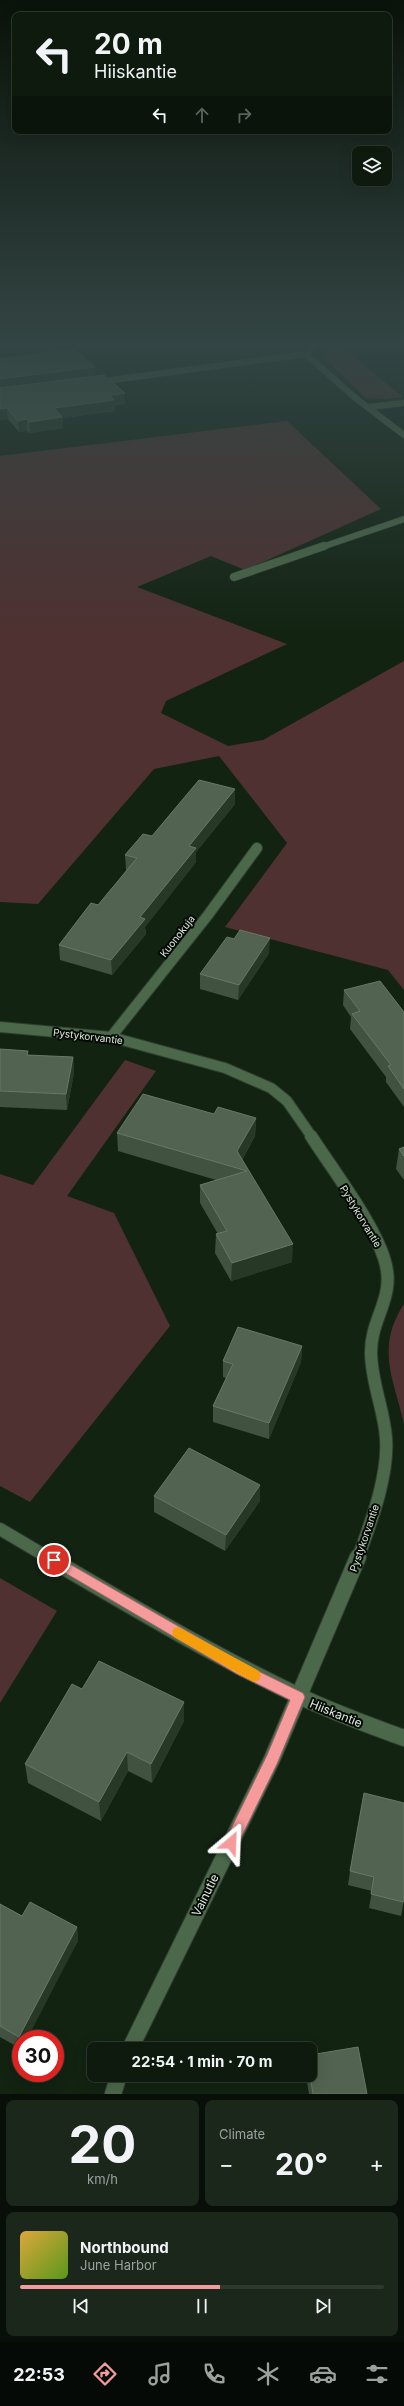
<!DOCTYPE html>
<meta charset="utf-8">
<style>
body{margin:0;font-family:Inter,sans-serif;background:#1c271c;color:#f1f3f6;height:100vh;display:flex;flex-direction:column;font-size:15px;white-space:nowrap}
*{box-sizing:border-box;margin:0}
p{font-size:13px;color:#9ba19e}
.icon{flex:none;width:22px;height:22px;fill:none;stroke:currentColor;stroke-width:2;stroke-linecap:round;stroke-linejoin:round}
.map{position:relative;height:2094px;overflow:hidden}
.panel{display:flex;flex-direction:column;gap:6px;padding:6px;background:#080e08;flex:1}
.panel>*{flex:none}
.hud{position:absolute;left:12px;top:12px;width:380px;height:122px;border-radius:8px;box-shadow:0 4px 16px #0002,0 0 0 1px #2e382e;background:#0e1a0e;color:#f1f3f6;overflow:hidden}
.controls{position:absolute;left:352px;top:146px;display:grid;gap:8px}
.controls a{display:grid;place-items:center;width:40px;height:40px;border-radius:8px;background:#0e1a0e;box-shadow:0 4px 16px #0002,0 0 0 1px #2e382e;font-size:20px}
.speed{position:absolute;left:12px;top:2030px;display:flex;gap:8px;font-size:20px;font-weight:700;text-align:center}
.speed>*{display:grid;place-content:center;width:52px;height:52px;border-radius:50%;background:#0e1a0e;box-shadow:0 4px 16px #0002,0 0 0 1px #2e382e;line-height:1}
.speed .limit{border:6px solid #d22;background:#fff;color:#111}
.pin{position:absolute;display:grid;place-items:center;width:34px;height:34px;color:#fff;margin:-17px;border:2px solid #fff;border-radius:50%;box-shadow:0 1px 4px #0007}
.me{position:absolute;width:44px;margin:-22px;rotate:26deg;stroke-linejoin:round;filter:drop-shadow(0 0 3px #0008)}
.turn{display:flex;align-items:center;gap:14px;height:84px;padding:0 16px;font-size:18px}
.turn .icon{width:52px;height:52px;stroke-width:2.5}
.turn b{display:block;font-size:28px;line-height:34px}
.lanes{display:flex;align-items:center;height:38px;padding:0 16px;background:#0003;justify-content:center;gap:20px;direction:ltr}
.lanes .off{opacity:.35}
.big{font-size:30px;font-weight:700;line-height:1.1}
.panel .card{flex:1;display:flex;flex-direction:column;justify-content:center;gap:6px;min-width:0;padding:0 14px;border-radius:8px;background:#1c271c}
.panel .dial{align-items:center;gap:0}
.dial b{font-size:52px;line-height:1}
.song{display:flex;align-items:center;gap:12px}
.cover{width:48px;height:48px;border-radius:6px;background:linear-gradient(135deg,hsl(40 70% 55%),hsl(90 70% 35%))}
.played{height:4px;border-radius:2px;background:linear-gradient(90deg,#f59b9c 55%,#2e382e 55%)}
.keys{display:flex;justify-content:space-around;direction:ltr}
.heat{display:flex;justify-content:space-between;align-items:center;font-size:22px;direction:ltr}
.panel .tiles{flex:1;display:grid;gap:6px;grid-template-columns:1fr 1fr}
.card:last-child{grid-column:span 2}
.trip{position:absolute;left:87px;top:2042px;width:230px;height:40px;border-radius:8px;background:#0e1a0e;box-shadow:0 4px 16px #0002,0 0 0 1px #2e382e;font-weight:700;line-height:40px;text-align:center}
.menu{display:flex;height:64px;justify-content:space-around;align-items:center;background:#060a06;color:#9ba19e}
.menu .icon{width:28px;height:28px}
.menu .selected{color:#f59b9c}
.menu b{font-size:18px;color:#f1f3f6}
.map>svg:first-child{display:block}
.green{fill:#4f3131}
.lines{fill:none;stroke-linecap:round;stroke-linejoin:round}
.lane-far1-casing{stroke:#2f3f2f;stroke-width:7}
.lane-casing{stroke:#2f3f2f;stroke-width:9}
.street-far3-casing{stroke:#2f3f2f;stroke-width:7}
.street-far2-casing{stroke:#2f3f2f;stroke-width:12}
.street-far1-casing{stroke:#2f3f2f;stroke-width:14}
.street-casing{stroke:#2f3f2f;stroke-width:18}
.lane-far1{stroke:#4c684a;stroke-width:6}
.lane{stroke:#4c684a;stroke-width:8}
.street-far3{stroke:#4c684a;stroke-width:6}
.street-far2{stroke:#4c684a;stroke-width:10}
.street-far1{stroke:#4c684a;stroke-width:12}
.street{stroke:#4c684a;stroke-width:16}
.wall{fill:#415240}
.shaded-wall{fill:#273926}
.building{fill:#526351;stroke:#687867}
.route{fill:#f59b9c;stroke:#9f6565}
.slow{fill:#f59e0b}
.labels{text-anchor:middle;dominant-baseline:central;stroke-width:4;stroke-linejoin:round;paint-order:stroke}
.street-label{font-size:10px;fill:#dfeadf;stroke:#040a04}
.near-street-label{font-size:12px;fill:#dfeadf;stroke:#040a04}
</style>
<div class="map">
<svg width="404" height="2094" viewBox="0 0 404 2094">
<rect width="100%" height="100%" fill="#122312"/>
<g class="green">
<path d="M272,343H308L299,349L282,352Z"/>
<path d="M332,343H343L348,353L403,397L385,399L366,398L326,359Z"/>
<path d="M287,421L381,509L245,570L211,556L137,587L287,644L166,701L161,713L228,746L263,740L404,661V990L388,970L225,927L287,843L219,756L154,769L38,904L0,902V456Z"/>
<path d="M125,1060L156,1071L67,1196L114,1213L170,1326L30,1502L0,1486V1174L33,1185Z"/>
<path d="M404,1304V1424C394,1379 375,1348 404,1304Z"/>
<path d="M0,1578L57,1611L0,1703Z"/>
</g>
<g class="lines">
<g class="lane-far1-casing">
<path id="lane-far1" d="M322,547L404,519"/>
</g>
<g class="lane-casing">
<path id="lane" d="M234,577L324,546"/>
</g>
<g class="street-far3-casing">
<g id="street-far3">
<path d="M306,354L353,396L404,435"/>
<path d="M97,382L306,354L319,343"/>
<path d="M369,407L404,403"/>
</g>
</g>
<g class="street-far2-casing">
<g id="street-far2">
<path d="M0,1027L111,1037L225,1068L271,1088L287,1101L312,1137"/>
<path d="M111,1037L208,915L257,848"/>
</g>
</g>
<g class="street-far1-casing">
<g id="street-far1">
<path d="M311,1136C333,1170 372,1221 384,1258C397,1297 371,1316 371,1352C371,1382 384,1409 386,1438C389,1475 371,1522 358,1558"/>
<path d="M0,1529L49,1558"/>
</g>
</g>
<g class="street-casing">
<g id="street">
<path d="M47,1557C129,1605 211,1654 297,1695C332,1712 368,1725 404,1738"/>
<path d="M130,2049L272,1759L358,1557"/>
<path d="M113,2094L119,2075"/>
</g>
</g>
<use href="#lane-far1" class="lane-far1"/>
<use href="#lane" class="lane"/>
<use href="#street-far3" class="street-far3"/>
<use href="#street-far2" class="street-far2"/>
<use href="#street-far1" class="street-far1"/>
<use href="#street" class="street"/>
</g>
<g class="wall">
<path d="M0,359L95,367V376L125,404L115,405V411L63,418V428L30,433L27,431L19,432L8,419L0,420Z"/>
<path d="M235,789V804L196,852V862L145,927L146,934L112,975L60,960L59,945L98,905L127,871L126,870L125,855L152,836Z"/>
<path d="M269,953L238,1000L200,989V974Z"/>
<path d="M344,990L404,1012V1107L386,1082V1077L350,1029L351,1017L343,1005Z"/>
<path d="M0,1049L28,1051V1055L73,1057L74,1073L67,1110L0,1107Z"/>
<path d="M214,1114L256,1118L255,1136L242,1160L292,1262L231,1281L215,1253L216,1234H218L200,1203V1185L216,1180L118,1151L117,1133Z"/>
<path d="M404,1147V1180L396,1169L399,1149Z"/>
<path d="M302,1346L301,1362L269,1439L213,1422V1406L226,1378L223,1377V1361Z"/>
<path d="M154,1496L260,1501L225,1551L154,1512Z"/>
<path d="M82,1689L184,1721L152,1783L128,1771L101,1821L28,1783L25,1764Z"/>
<path d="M364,1793L404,1900L401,1916L369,1908L372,1891L348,1885L350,1871Z"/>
<path d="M0,1904L22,1916L77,1927L78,1941L21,2039V2049L0,2037Z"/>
<path d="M306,2075H310L367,2094H309Z"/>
</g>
<g class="shaded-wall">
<path d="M95,367V378L0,390V379Z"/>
<path d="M125,393V404L115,405V411L63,418V428L30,433L29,422L54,408L110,395Z"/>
<path d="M7,408L8,419L0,420V409Z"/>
<path d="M27,419V431L19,432L18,421Z"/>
<path d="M235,789V804L196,852V862L145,927L146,934L112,975L111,960L189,846Z"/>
<path d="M270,938L269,953L238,1000L239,985Z"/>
<path d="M73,1057L74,1073L67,1110L66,1094Z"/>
<path d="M256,1118L255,1136L237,1168V1151Z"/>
<path d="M293,1244L292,1262L231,1281L232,1263Z"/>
<path d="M302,1346L301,1362L269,1439V1423Z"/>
<path d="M260,1485V1501L225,1551L226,1535Z"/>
<path d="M184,1702V1721L152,1783L151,1764Z"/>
<path d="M127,1752L128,1771L101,1821L99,1802Z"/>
<path d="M77,1927L78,1941L27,2039H21V2047L19,2037Z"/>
</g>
<g class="building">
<path d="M74,349L95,367L0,379V359Z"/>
<path d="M104,375L125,393L110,395L114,400L54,408L62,417L29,422L27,419L18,421L7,408L0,409V388Z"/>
<path d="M199,780L235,789L189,846L196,848L140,917L145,919L111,960L59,945L91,903L98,905L137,858L125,855L143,834L152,836Z"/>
<path d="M240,930L270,938L239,985L200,974L227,937L234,939Z"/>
<path d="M380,981L404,1012V1089L388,1066L391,1065L352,1014L360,1011L344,990Z"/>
<path d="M0,1049L28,1051L27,1055L73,1057L66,1094L0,1091Z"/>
<path d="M143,1094L214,1114L218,1107L256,1118L237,1151L293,1244L232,1263L216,1234L227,1231L200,1185L247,1171L117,1133Z"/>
<path d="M404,1147V1156L399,1149Z"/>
<path d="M238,1327L302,1346L269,1423L213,1406L233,1364L223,1361Z"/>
<path d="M189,1448L260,1485L226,1535L154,1496Z"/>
<path d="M99,1661L184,1702L151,1764L127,1752L99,1802L25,1764L72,1684L82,1689Z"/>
<path d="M364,1793L404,1803V1899L403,1902L371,1894L374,1877L350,1871Z"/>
<path d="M30,1902L77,1927L19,2037L0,2026V1904L22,1916Z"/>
<path d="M358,2047L367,2094H313L310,2075V2055Z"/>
</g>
<linearGradient id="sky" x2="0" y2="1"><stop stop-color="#0a130a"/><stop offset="0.54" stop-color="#334544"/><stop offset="1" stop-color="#334544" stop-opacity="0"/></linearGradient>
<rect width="404" height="637" fill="url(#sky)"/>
<path class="route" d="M54,1555L246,1665L303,1693L305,1697L277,1764L236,1848L231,1850L226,1848L224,1843L267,1755L290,1700L237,1674L50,1564L48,1560L50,1557Z"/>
<path class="slow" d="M178,1627L259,1671L261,1676L259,1680L254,1682L250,1680L174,1637L172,1632L174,1628Z"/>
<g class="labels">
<g class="street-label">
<text transform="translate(177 936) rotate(-52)">Kuonokuja</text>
<text transform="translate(88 1036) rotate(7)">Pystykorvantie</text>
<text transform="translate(361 1216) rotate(59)">Pystykorvantie</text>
<text transform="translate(364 1538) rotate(-71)">Pystykorvantie</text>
</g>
<g class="near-street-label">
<text transform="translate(336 1713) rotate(22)">Hiiskantie</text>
<text transform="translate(205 1895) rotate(-64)">Vainutie</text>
</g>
</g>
</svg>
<div class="controls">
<a><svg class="icon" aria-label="layers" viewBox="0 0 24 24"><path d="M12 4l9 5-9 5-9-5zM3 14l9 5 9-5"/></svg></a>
</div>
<div class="speed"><div class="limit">30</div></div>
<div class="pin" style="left:54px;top:1560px;background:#d93025"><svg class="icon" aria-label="arrive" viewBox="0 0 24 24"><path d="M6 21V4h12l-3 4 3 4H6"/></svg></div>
<svg class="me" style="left:231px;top:1843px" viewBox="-20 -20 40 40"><path d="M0-17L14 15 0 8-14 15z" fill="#f59b9c" stroke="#fff" stroke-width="4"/></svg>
<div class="trip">22:54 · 1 min · 70 m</div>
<div class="hud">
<div class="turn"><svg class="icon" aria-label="left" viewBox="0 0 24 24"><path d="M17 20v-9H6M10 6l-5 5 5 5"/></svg><div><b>20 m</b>Hiiskantie</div></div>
<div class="lanes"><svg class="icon" aria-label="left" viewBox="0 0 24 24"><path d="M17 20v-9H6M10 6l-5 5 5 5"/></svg><svg class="icon off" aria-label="ahead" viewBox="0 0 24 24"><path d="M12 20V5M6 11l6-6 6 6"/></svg><svg class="icon off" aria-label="right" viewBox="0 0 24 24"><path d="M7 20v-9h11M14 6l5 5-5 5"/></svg></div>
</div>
</div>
<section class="panel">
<div class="tiles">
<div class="card dial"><b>20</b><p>km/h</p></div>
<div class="card"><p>Climate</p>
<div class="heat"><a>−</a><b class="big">20°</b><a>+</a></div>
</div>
<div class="card">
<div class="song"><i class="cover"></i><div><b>Northbound</b><p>June Harbor</p></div></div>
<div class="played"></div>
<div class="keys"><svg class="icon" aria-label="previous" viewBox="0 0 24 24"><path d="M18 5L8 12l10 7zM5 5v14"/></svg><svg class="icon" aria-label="pause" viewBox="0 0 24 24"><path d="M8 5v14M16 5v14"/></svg><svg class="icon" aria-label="next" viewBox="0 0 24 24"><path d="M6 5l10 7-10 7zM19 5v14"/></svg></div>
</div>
</div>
</section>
<nav class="menu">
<b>22:53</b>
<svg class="icon selected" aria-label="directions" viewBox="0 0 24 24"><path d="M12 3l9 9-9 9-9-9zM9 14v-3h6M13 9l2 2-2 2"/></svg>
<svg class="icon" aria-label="music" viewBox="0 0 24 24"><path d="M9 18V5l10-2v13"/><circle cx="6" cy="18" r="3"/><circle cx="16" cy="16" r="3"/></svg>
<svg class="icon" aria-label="phone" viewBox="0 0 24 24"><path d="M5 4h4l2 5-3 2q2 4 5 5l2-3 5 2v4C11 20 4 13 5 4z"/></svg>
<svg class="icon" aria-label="climate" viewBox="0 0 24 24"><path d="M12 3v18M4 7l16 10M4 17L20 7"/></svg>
<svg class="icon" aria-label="car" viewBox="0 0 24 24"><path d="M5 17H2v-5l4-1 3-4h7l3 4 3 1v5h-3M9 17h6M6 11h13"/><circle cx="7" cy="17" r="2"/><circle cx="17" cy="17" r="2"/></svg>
<svg class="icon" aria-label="filters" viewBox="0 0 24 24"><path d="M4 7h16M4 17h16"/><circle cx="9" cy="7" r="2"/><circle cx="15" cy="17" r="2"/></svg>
</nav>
